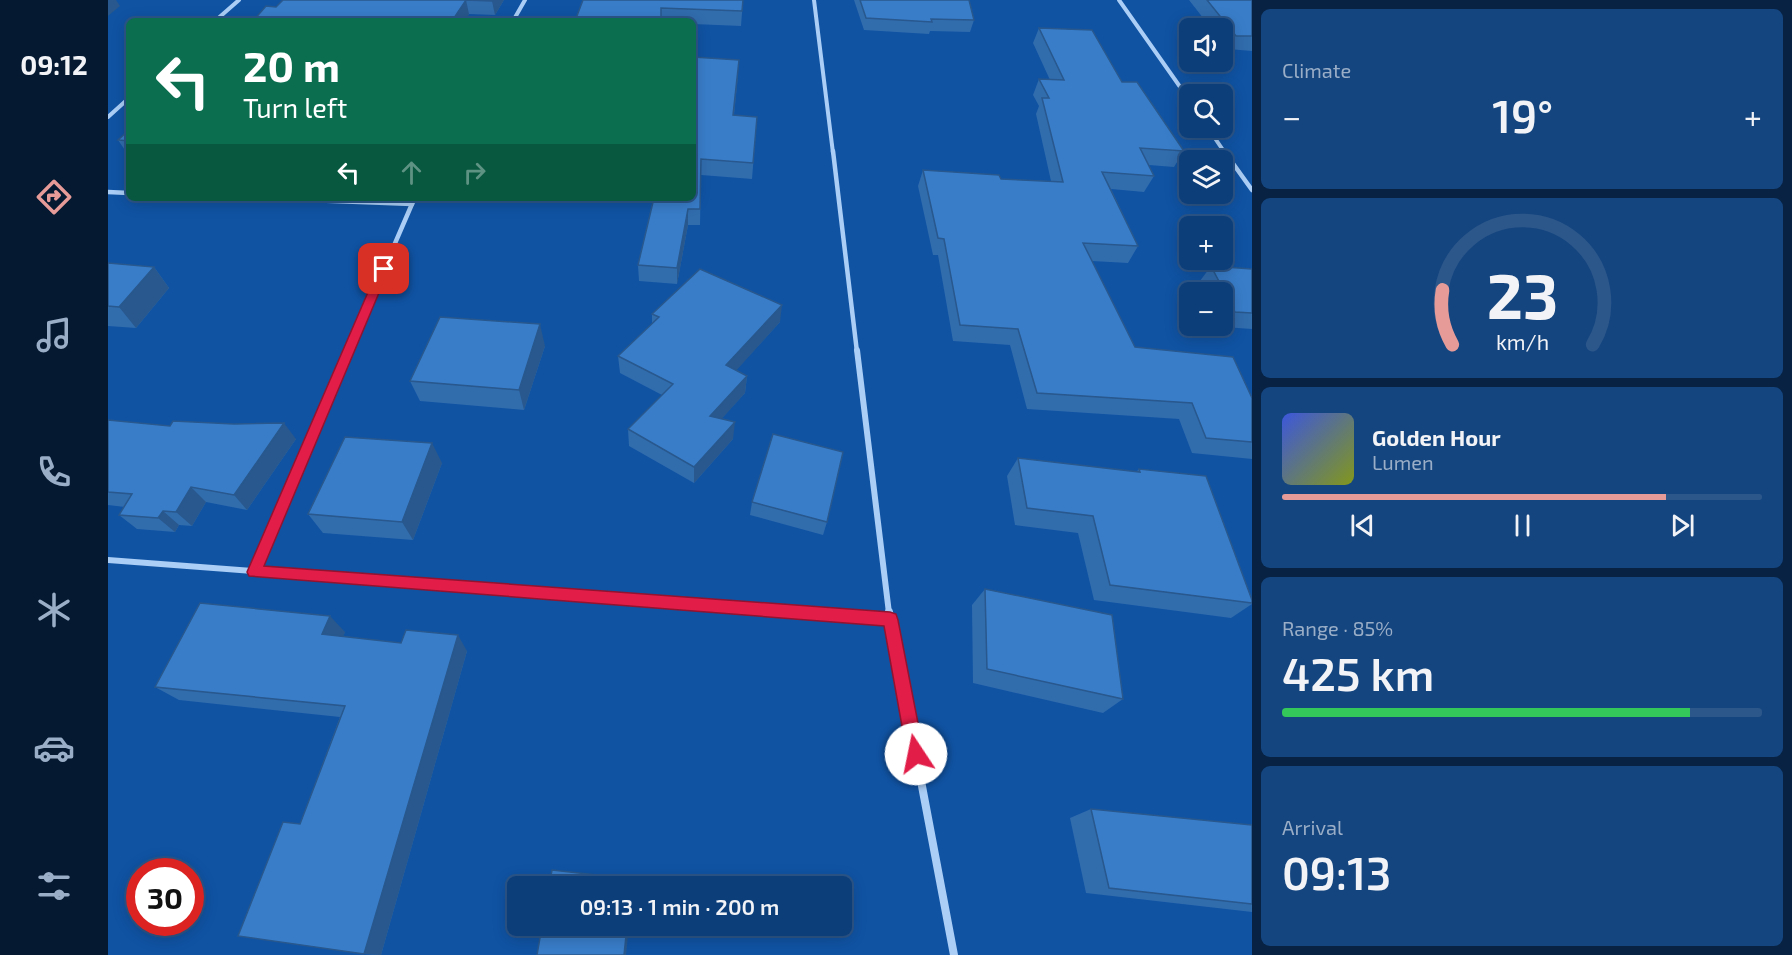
<!DOCTYPE html>
<meta charset="utf-8">
<style>
body{margin:0;font-family:"Exo 2",sans-serif;background:#15457f;color:#f1f3f6;height:100vh;display:flex;flex-direction:column;font-size:22px;white-space:nowrap}
*{box-sizing:border-box;margin:0}
p{font-size:20px;color:#9aaec7}
.icon{flex:none;width:33px;height:33px;fill:none;stroke:currentColor;stroke-width:2;stroke-linecap:round;stroke-linejoin:round}
.map{position:relative;flex:1;overflow:hidden}
.drawer{display:flex;flex-direction:column;gap:9px;padding:9px;background:#072243;width:540px}
.drawer>*{flex:none}
.guide{position:absolute;left:18px;top:18px;width:570px;height:183px;border-radius:9px;box-shadow:0 3px 15px #0003,0 0 0 2px #2c578b;background:#0b6e4f;color:#fff;overflow:hidden}
.tools{position:absolute;left:1071px;top:18px;display:grid;gap:12px}
.tools a{display:grid;place-items:center;width:54px;height:54px;border-radius:9px;background:#0c3e7a;box-shadow:0 3px 15px #0003,0 0 0 2px #2c578b;font-size:30px}
.speed{position:absolute;left:18px;top:858px;display:flex;gap:12px;font-size:30px;font-weight:700;text-align:center}
.speed>*{display:grid;place-content:center;width:78px;height:78px;border-radius:50%;background:#0c3e7a;box-shadow:0 3px 15px #0003,0 0 0 2px #2c578b;line-height:1}
.speed .limit{border:9px solid #d22;background:#fff;color:#111}
.pin{position:absolute;display:grid;place-items:center;width:51px;height:51px;color:#fff;margin:-26px;border-radius:12px;box-shadow:0 3px 9px #0006}
.me{position:absolute;width:66px;margin:-33px;rotate:349deg;stroke-linejoin:round;filter:drop-shadow(0 0 4px #0008)}
.turn{display:flex;align-items:center;gap:21px;height:126px;padding:0 18px;font-size:27px}
.turn .icon{width:78px;height:78px;stroke-width:2.5}
.turn b{display:block;font-size:42px;line-height:51px}
.lanes{display:flex;align-items:center;height:57px;padding:0 18px;background:#0003;justify-content:center;gap:30px;direction:ltr}
.lanes .off{opacity:.35}
.big{font-size:45px;font-weight:600;line-height:1.1}
.drawer .widget{flex:1;display:flex;flex-direction:column;justify-content:center;gap:9px;min-width:0;padding:0 21px;border-radius:9px;background:#15457f}
.drawer .dial{align-items:center;gap:0}
.dial svg{height:156px;overflow:visible;fill:none;stroke:#2c578b;stroke-width:7;stroke-linecap:round;text-anchor:middle}
.dial text{fill:#f1f3f6;stroke:none}
.song{display:flex;align-items:center;gap:18px}
.cover{width:72px;height:72px;border-radius:9px;background:linear-gradient(135deg,hsl(230 70% 55%),hsl(70 70% 35%))}
.played{height:6px;border-radius:3px;background:linear-gradient(90deg,#e69b98 80%,#2c578b 80%)}
.keys{display:flex;justify-content:space-around;direction:ltr}
.heat{display:flex;justify-content:space-between;align-items:center;font-size:33px;direction:ltr}
.charge{height:9px;border-radius:4px;background:linear-gradient(90deg,#34c759 85%,#2c578b 0)}
.trip{position:absolute;left:399px;top:876px;width:345px;height:60px;border-radius:9px;background:#0c3e7a;box-shadow:0 3px 15px #0003,0 0 0 2px #2c578b;font-weight:600;line-height:60px;text-align:center}
main{display:flex;flex:1;min-height:0}
.menu{display:flex;flex-direction:column;width:108px;justify-content:space-around;align-items:center;background:#051931;color:#9aaec7}
.menu .icon{width:42px;height:42px}
.menu .current{color:#e69b98}
.menu b{font-size:27px;color:#f1f3f6}
.map>svg:first-child{display:block}
.lines{fill:none;stroke-linecap:round;stroke-linejoin:round}
.street-far3{stroke:#abcef6;stroke-width:4}
.street-far2{stroke:#abcef6;stroke-width:4.5}
.street-far1{stroke:#abcef6;stroke-width:6}
.street{stroke:#abcef6;stroke-width:8}
.wall{fill:#316cad}
.shaded-wall{fill:#28588d}
.building{fill:#397dc9;stroke:#28588d;stroke-width:1.5}
.route{fill:#e11d48;stroke:#92132f;stroke-width:1.5}
</style>
<main>
<nav class="menu">
<b>09:12</b>
<svg class="icon current" aria-label="directions" viewBox="0 0 24 24"><path d="M12 3l9 9-9 9-9-9zM9 14v-3h6M13 9l2 2-2 2"/></svg>
<svg class="icon" aria-label="music" viewBox="0 0 24 24"><path d="M9 18V5l10-2v13"/><circle cx="6" cy="18" r="3"/><circle cx="16" cy="16" r="3"/></svg>
<svg class="icon" aria-label="phone" viewBox="0 0 24 24"><path d="M5 4h4l2 5-3 2q2 4 5 5l2-3 5 2v4C11 20 4 13 5 4z"/></svg>
<svg class="icon" aria-label="climate" viewBox="0 0 24 24"><path d="M12 3v18M4 7l16 10M4 17L20 7"/></svg>
<svg class="icon" aria-label="car" viewBox="0 0 24 24"><path d="M5 17H2v-5l4-1 3-4h7l3 4 3 1v5h-3M9 17h6M6 11h13"/><circle cx="7" cy="17" r="2"/><circle cx="17" cy="17" r="2"/></svg>
<svg class="icon" aria-label="filters" viewBox="0 0 24 24"><path d="M4 7h16M4 17h16"/><circle cx="9" cy="7" r="2"/><circle cx="15" cy="17" r="2"/></svg>
</nav>
<div class="map">
<svg width="1144" height="955" viewBox="0 0 1144 955">
<rect width="100%" height="100%" fill="#1053a3"/>
<g class="lines">
<g class="street-far3">
<path d="M706,0L725,153"/>
<path d="M1011,0L1082,101"/>
<path d="M107,21L131,0"/>
<path d="M405,21L417,0"/>
<path d="M0,117L21,98"/>
<path d="M1100,128L1117,153"/>
</g>
<g class="street-far2">
<path d="M725,151L749,352"/>
<path d="M1116,151L1144,190"/>
<path d="M0,192L21,193"/>
<path d="M146,198L304,204L307,198"/>
<path d="M240,352L304,204"/>
</g>
<g class="street-far1">
<path d="M749,350L781,613"/>
<path d="M0,560L691,613"/>
<path d="M146,571L241,350"/>
</g>
<g class="street">
<path d="M672,612L782,620"/>
<path d="M781,612L846,955"/>
</g>
</g>
<g class="wall">
<path d="M175,0H396L387,15L361,14L357,21H145L168,7Z"/>
<path d="M475,0H635L633,26L585,24V21H467Z"/>
<path d="M746,0H861L866,20L862,32L822,31L821,34L756,30Z"/>
<path d="M1081,0H1144V51L1120,49L1114,42V28H1103Z"/>
<path d="M931,28L1014,82L1076,151L1066,167L1041,165L1046,176L1036,192L1003,189L1030,246L1020,263L984,261L1027,347L1144,398V459L1084,453L1071,419L919,409L902,345L845,341L830,255H825L810,186L815,170L893,179L943,181L928,114L931,106L925,95L931,79L942,80L925,43Z"/>
<path d="M585,57L630,76L626,115L649,117L644,179L593,175L592,225H580L569,284L531,281L530,265L545,200L515,198H585Z"/>
<path d="M21,130V156L10,140Z"/>
<path d="M0,263L46,267L61,288L28,328L0,326Z"/>
<path d="M1103,266L1144,269V329L1115,327L1114,292H1098L1092,281Z"/>
<path d="M544,314L672,322L628,370L639,376L637,393L613,419L625,439L586,483L521,446L520,429L554,395L512,373L510,356L544,324Z"/>
<path d="M437,346L416,410L312,401L302,381Z"/>
<path d="M0,420L188,439L139,510L98,502L84,526L71,525L67,532L29,529L11,515L17,507L0,505Z"/>
<path d="M910,458L1028,472L1031,469L1144,600V604L1123,618L986,600L970,533L907,525L899,476Z"/>
<path d="M334,463L305,540L215,533L200,514Z"/>
<path d="M644,502L719,522L715,535L642,515Z"/>
<path d="M877,589L1015,699L995,713L865,683L864,605Z"/>
<path d="M237,632L235,636L359,651L273,955L256,954L192,824L232,717L71,700L47,687Z"/>
<path d="M983,809L1144,825V912L978,893L962,818Z"/>
</g>
<g class="shaded-wall">
<path d="M0,0H8L12,6L0,16Z"/>
<path d="M358,0L361,14L357,21H344Z"/>
<path d="M385,0H396L387,15L384,1Z"/>
<path d="M631,60L630,76L624,131L625,115Z"/>
<path d="M580,209V225L569,284V268Z"/>
<path d="M46,267L61,288L28,328L11,307Z"/>
<path d="M674,305L672,322L617,383L618,365Z"/>
<path d="M432,324L437,346L416,410L411,390Z"/>
<path d="M639,376L637,393L601,433L602,416Z"/>
<path d="M627,422L625,439L586,483V467Z"/>
<path d="M176,423L188,439L139,510L126,495Z"/>
<path d="M324,443L334,463L305,540L294,522Z"/>
<path d="M83,487L98,502L84,526L68,512Z"/>
<path d="M55,511L71,525L67,532L50,518Z"/>
<path d="M222,616L237,632L230,650L214,634Z"/>
<path d="M350,635L359,651L273,955L256,954Z"/>
<path d="M519,926H521L518,955H516Z"/>
</g>
<g class="building">
<path d="M175,0H385L384,1L358,0L344,21H145L158,6L168,7Z"/>
<path d="M475,0H635L634,11L553,8V21H467Z"/>
<path d="M752,0H861L866,20L823,19L824,22L758,18Z"/>
<path d="M1099,0H1144V36H1128Z"/>
<path d="M931,28L984,30L1014,82H1029L1076,151L1032,148L1046,176L994,172L1030,246L975,243L1027,347L1125,357L1144,398V442L1098,438L1084,403L929,393L910,329L852,325L836,239L830,238L815,170L891,175L893,179L955,182L934,98H941L931,79L956,80Z"/>
<path d="M585,57L631,60L625,115L649,117L645,163L593,159L592,209H580L569,268L530,265L546,198H585Z"/>
<path d="M21,130V141L10,140Z"/>
<path d="M0,263L46,267L11,307L0,306Z"/>
<path d="M1103,266L1144,269V313L1127,312Z"/>
<path d="M592,269L674,305L618,365L639,376L602,416L627,422L586,467L520,429L565,384L510,356L551,317L544,314Z"/>
<path d="M332,317L432,324L411,390L302,381Z"/>
<path d="M0,420L62,426L65,421L126,424L176,423L126,495L83,487L68,512L55,511L50,518L11,515L24,494L0,492Z"/>
<path d="M665,434L735,452L719,522L644,502Z"/>
<path d="M237,437L324,443L294,522L200,514Z"/>
<path d="M910,458L1032,472L1031,469L1098,476L1144,600V603L1002,585L985,516L919,508Z"/>
<path d="M877,589L1004,615L1015,699L879,669Z"/>
<path d="M92,603L222,616L214,634L293,643L298,630L350,635L256,954L130,936L175,822L192,824L237,706L47,687Z"/>
<path d="M983,809L1144,825V904L1001,888Z"/>
<path d="M444,870L524,879V886H441Z"/>
<path d="M434,926H519L516,955H429Z"/>
</g>
<path class="route" d="M276,266L281,269L156,566L782,612L788,614L790,620L816,754L814,760L808,763L801,760L799,754L776,626L141,576L139,572L270,269Z"/>
</svg>
<div class="tools">
<a><svg class="icon" aria-label="sound" viewBox="0 0 24 24"><path d="M4 9h4l5-4v14l-5-4H4zM17 9q2 3 0 6"/></svg></a>
<a><svg class="icon" aria-label="search" viewBox="0 0 24 24"><circle cx="10" cy="10" r="6"/><path d="M15 15l6 6"/></svg></a>
<a><svg class="icon" aria-label="layers" viewBox="0 0 24 24"><path d="M12 4l9 5-9 5-9-5zM3 14l9 5 9-5"/></svg></a>
<a>+</a>
<a>−</a>
</div>
<div class="speed"><div class="limit">30</div></div>
<div class="pin" style="left:276px;top:269px;background:#d93025"><svg class="icon" aria-label="arrive" viewBox="0 0 24 24"><path d="M6 21V4h12l-3 4 3 4H6"/></svg></div>
<svg class="me" style="left:808px;top:754px" viewBox="-20 -20 40 40"><circle r="19" fill="#fff"/><path d="M0-13L10 11 0 6-10 11z" fill="#e11d48"/></svg>
<div class="trip">09:13 · 1 min · 200 m</div>
<div class="guide">
<div class="turn"><svg class="icon" aria-label="left" viewBox="0 0 24 24"><path d="M17 20v-9H6M10 6l-5 5 5 5"/></svg><div><b>20 m</b>Turn left</div></div>
<div class="lanes"><svg class="icon" aria-label="left" viewBox="0 0 24 24"><path d="M17 20v-9H6M10 6l-5 5 5 5"/></svg><svg class="icon off" aria-label="ahead" viewBox="0 0 24 24"><path d="M12 20V5M6 11l6-6 6 6"/></svg><svg class="icon off" aria-label="right" viewBox="0 0 24 24"><path d="M7 20v-9h11M14 6l5 5-5 5"/></svg></div>
</div>
</div>
<section class="drawer">
<div class="widget"><p>Climate</p>
<div class="heat"><a>−</a><b class="big">19°</b><a>+</a></div>
</div>
<div class="widget dial"><svg viewBox="0 0 100 80">
<path d="M14 69A42 42 0 1 1 86 69"/>
<path d="M14 69A42 42 0 0 1 9 41" stroke="#e69b98"/>
<text x="50" y="56" font-size="32" font-weight="700">23</text>
<text x="50" y="72" font-size="11">km/h</text>
</svg></div>
<div class="widget">
<div class="song"><i class="cover"></i><div><b>Golden Hour</b><p>Lumen</p></div></div>
<div class="played"></div>
<div class="keys"><svg class="icon" aria-label="previous" viewBox="0 0 24 24"><path d="M18 5L8 12l10 7zM5 5v14"/></svg><svg class="icon" aria-label="pause" viewBox="0 0 24 24"><path d="M8 5v14M16 5v14"/></svg><svg class="icon" aria-label="next" viewBox="0 0 24 24"><path d="M6 5l10 7-10 7zM19 5v14"/></svg></div>
</div>
<div class="widget"><p>Range · 85%</p><b class="big">425 km</b><div class="charge"></div></div>
<div class="widget"><p>Arrival</p><b class="big">09:13</b></div>
</section>
</main>
